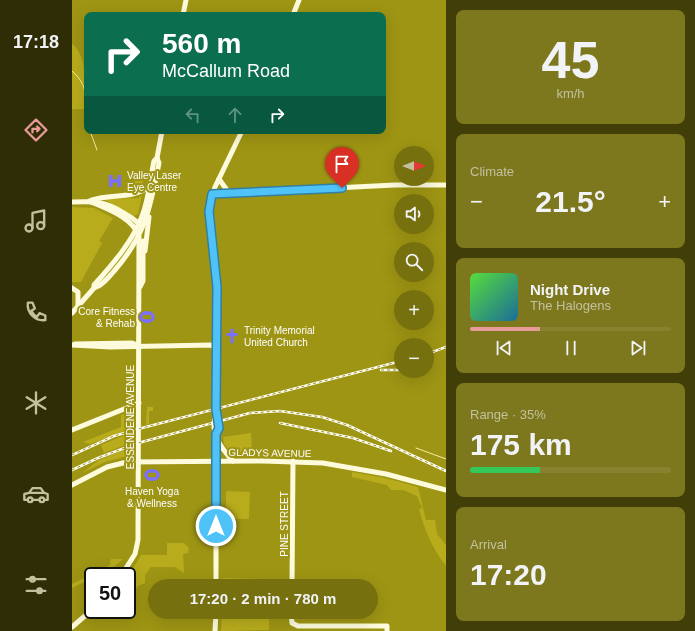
<!DOCTYPE html>
<meta charset="utf-8">
<style>
body{margin:0;font-family:Arial,sans-serif;background:#7d781d;color:#f1f3f6;height:100vh;display:flex;flex-direction:column;font-size:15px;white-space:nowrap}
*{box-sizing:border-box;margin:0}
p{font-size:13px;color:#c2c19e}
.icon{flex:none;width:22px;height:22px;fill:none;stroke:currentColor;stroke-width:2;stroke-linecap:round;stroke-linejoin:round}
.map{position:relative;flex:1;overflow:hidden}
.drawer{display:flex;flex-direction:column;gap:10px;padding:10px;background:#413e08;width:249px}
.drawer>*{flex:none}
.top-card{position:absolute;left:12px;top:12px;width:302px;height:122px;border-radius:8px;box-shadow:0 4px 16px #0002;background:#0b6e4f;color:#fff;overflow:hidden}
.needle{width:26px;rotate:90deg}
.fabs{position:absolute;left:322px;top:146px;display:grid;gap:8px}
.fabs a{display:grid;place-items:center;width:40px;height:40px;border-radius:50%;background:#76700f;box-shadow:0 4px 16px #0002;font-size:20px}
.speed{position:absolute;left:12px;top:567px;display:flex;gap:8px;font-size:20px;font-weight:700;text-align:center}
.speed>*{display:grid;place-content:center;width:52px;height:52px;border-radius:50%;background:#76700f;box-shadow:0 4px 16px #0002;line-height:1}
.speed .limit{border:2px solid #111;border-radius:6px;background:#fff;color:#111}
.pin{position:absolute;display:grid;place-items:center;width:34px;height:34px;color:#fff;margin:-41px -17px;border-radius:50% 50% 50% 0;rotate:-45deg;box-shadow:0 0 4px #0007}
.pin .icon{rotate:45deg}
.me{position:absolute;width:44px;margin:-22px;rotate:0deg;stroke-linejoin:round;filter:drop-shadow(0 0 3px #0008)}
.turn{display:flex;align-items:center;gap:14px;height:84px;padding:0 12px;font-size:18px}
.turn .icon{width:52px;height:52px;stroke-width:2.5}
.turn b{display:block;font-size:28px;line-height:34px}
.lanes{display:flex;align-items:center;height:38px;padding:0 12px;background:#0003;justify-content:center;gap:20px;direction:ltr}
.lanes .off{opacity:.35}
.big{font-size:30px;font-weight:800;line-height:1.1}
.drawer .tile{flex:1;display:flex;flex-direction:column;justify-content:center;gap:6px;min-width:0;padding:0 14px;border-radius:8px;background:#7d781d}
.drawer .dial{align-items:center;gap:0}
.dial b{font-size:52px;line-height:1}
.song{display:flex;align-items:center;gap:12px}
.cover{width:48px;height:48px;border-radius:6px;background:linear-gradient(135deg,hsl(110 70% 55%),hsl(200 70% 35%))}
.played{height:4px;border-radius:2px;background:linear-gradient(90deg,#e69b98 35%,#87822f 35%)}
.keys{display:flex;justify-content:space-around;direction:ltr}
.heat{display:flex;justify-content:space-between;align-items:center;font-size:22px;direction:ltr}
.charge{height:6px;border-radius:3px;background:linear-gradient(90deg,#34c759 35%,#87822f 0)}
.trip{position:absolute;left:76px;top:579px;width:230px;height:40px;border-radius:20px;background:#76700f;box-shadow:0 4px 16px #0002;font-weight:800;line-height:40px;text-align:center}
main{display:flex;flex:1;min-height:0}
.tabs{display:flex;flex-direction:column;width:72px;justify-content:space-around;align-items:center;background:#2f2d06;color:#c2c19e}
.tabs .icon{width:28px;height:28px}
.tabs .active{color:#e69b98}
.tabs b{font-size:18px;color:#f1f3f6}
.map>svg:first-child{display:block}
.green{fill:#b8ac1c}
.lines{fill:none;stroke-linecap:round;stroke-linejoin:round}
.stream{stroke:#f6ee9e;stroke-width:1}
.secondary{stroke:#fdfbdc;stroke-width:5}
.rail-casing{stroke:#fff;stroke-width:2.5}
.rail{stroke:#9e9514;stroke-width:1;stroke-dasharray:3;stroke-linecap:butt}
.route-casing{stroke:#337fa1;stroke-width:10}
.route{stroke:#4fc3f7;stroke-width:7}
.labels{text-anchor:middle;dominant-baseline:central;stroke-width:4;stroke-linejoin:round;paint-order:stroke}
.poi-label{font-size:10px;fill:#fff;stroke:#9e9514;text-anchor:start}
.street-label{font-size:10px;fill:#fff;stroke:#9e9514}
</style>
<main>
<nav class="tabs">
<b>17:18</b>
<svg class="icon active" aria-label="directions" viewBox="0 0 24 24"><path d="M12 3l9 9-9 9-9-9zM9 14v-3h6M13 9l2 2-2 2"/></svg>
<svg class="icon" aria-label="music" viewBox="0 0 24 24"><path d="M9 18V5l10-2v13"/><circle cx="6" cy="18" r="3"/><circle cx="16" cy="16" r="3"/></svg>
<svg class="icon" aria-label="phone" viewBox="0 0 24 24"><path d="M5 4h4l2 5-3 2q2 4 5 5l2-3 5 2v4C11 20 4 13 5 4z"/></svg>
<svg class="icon" aria-label="climate" viewBox="0 0 24 24"><path d="M12 3v18M4 7l16 10M4 17L20 7"/></svg>
<svg class="icon" aria-label="car" viewBox="0 0 24 24"><path d="M5 17H2v-5l4-1 3-4h7l3 4 3 1v5h-3M9 17h6M6 11h13"/><circle cx="7" cy="17" r="2"/><circle cx="17" cy="17" r="2"/></svg>
<svg class="icon" aria-label="filters" viewBox="0 0 24 24"><path d="M4 7h16M4 17h16"/><circle cx="9" cy="7" r="2"/><circle cx="15" cy="17" r="2"/></svg>
</nav>
<div class="map">
<svg width="374" height="631" viewBox="0 0 374 631">
<rect width="100%" height="100%" fill="#9e9514"/>
<g class="green">
<path d="M0,44C18,58 11,89 12,109H0Z"/>
<path d="M72,179L68,189L63,192L62,180Z"/>
<path d="M70,195L66,214L62,216L31,199L66,198Z"/>
<path d="M0,207L22,208L41,218L27,241L30,243L9,282H0Z"/>
<path d="M75,407H81V411H77V424L74,425Z"/>
<path d="M59,413L58,429L18,444L11,442L49,427V415Z"/>
<path d="M58,433V443L32,453L29,445Z"/>
<path d="M179,433L180,453L159,452L152,444L151,437Z"/>
<path d="M59,447V455L33,462L10,473L27,460Z"/>
<path d="M280,472L313,478L346,487L354,520H363L365,534L374,545V566C360,548 353,531 347,509L350,508L345,496L331,490H319L315,485L280,477Z"/>
<path d="M154,491L178,492L177,519H154Z"/>
<rect x="156" y="520" width="6" height="11"/>
<path d="M95,543H112L117,548L116,553L111,554L112,573L103,567H79L73,575V583L66,586L64,589H55V578L69,555H95Z"/>
<path d="M39,559H51C42,567 33,576 21,576V578L0,588V584L38,565Z"/>
<path d="M150,578L198,579V586H150Z"/>
<path d="M150,612H197V630L149,631Z"/>
</g>
<g class="lines">
<g class="stream">
<path d="M0,71C22,90 8,103 15,123"/>
<path d="M18,131L25,150"/>
<path d="M344,448L374,459"/>
</g>
<g class="secondary">
<path d="M111,15L114,0"/>
<path d="M221,15L227,0"/>
<path d="M147,179L157,193"/>
<path d="M140,194L323,185H374"/>
<path d="M20,200C39,194 60,199 77,187"/>
<path d="M17,201C35,209 60,217 67,236L66,540L63,554L49,576"/>
<path d="M0,202C23,201 33,201 52,213C58,217 64,219 67,225"/>
<path d="M73,251L77,217"/>
<path d="M68,287L71,281V241"/>
<path d="M0,288L6,292V306"/>
<path d="M22,288C30,286 37,277 43,270C74,234 78,208 87,163L85,158L90,131"/>
<path d="M0,313L22,288V285C40,265 61,241 70,216C77,199 78,179 82,161L85,158"/>
<path d="M3,344L60,343L66,345"/>
<path d="M0,345L38,347L138,345L145,347"/>
<path d="M144,415C137,432 149,448 161,461"/>
<path d="M0,430L67,403"/>
<path d="M0,485L35,467L55,462L191,461L251,463L314,474L374,490"/>
<path d="M144,586V434L147,428L144,415L145,287L137,211L143,187L170,131"/>
<path d="M220,586L221,461"/>
<path d="M219,612L220,623L226,626H315V631"/>
<path d="M0,627L21,609"/>
<path d="M143,631L144,612"/>
</g>
<g class="rail-casing">
<g id="rail">
<path d="M355,354L374,347"/>
<path d="M355,369H356"/>
<path d="M309,370H329"/>
<path d="M208,423L281,438L319,451"/>
<path d="M0,455L42,436L66,429L329,361"/>
<path d="M0,470L26,458L66,443L178,413L208,411L250,417L275,425L374,471"/>
</g>
</g>
<use href="#rail" class="rail"/>
</g>
<g class="lines">
<g class="route-casing">
<path id="route" d="M144,526V434L147,428L144,409L145,287L137,211L140,194L270,188"/>
</g>
<use href="#route" class="route"/>
</g>
<defs>
<g id="hospital-bare" transform="scale(1.2)"><path d="M-5-5h3v3.5h4V-5h3V5h-3V1.5h-4V5h-3Z" fill="#7b6fff" stroke="#9e9514" stroke-width="2.5" paint-order="stroke"/></g>
<g id="stadium-bare" transform="scale(1.2)"><path d="M0-5a6.5 5 0 1 0 0 10a6.5 5 0 1 0 0-10ZM-3.5-1.8h7v3.6h-7Z" fill="#7b6fff" stroke="#9e9514" stroke-width="2.5" paint-order="stroke"/></g>
<g id="church-bare" transform="scale(1.2)"><path d="M-1.2-6h2.4v3.5h3.3v2.4h-3.3V6h-2.4V-.1h-3.3v-2.4h3.3Z" fill="#7b6fff" stroke="#9e9514" stroke-width="2.5" paint-order="stroke"/></g>
</defs>
<g fill-rule="evenodd">
<use href="#hospital-bare" x="43" y="181"/>
<use href="#stadium-bare" x="75" y="317"/>
<use href="#church-bare" x="160" y="336"/>
<use href="#stadium-bare" x="80" y="475"/>
</g>
<g class="labels">
<g class="poi-label">
<text x="55" y="175">Valley Laser<tspan x="55" dy="12">Eye Centre</tspan></text>
<text x="63" y="311" text-anchor="end">Core Fitness<tspan x="63" dy="12">&amp; Rehab</tspan></text>
<text x="172" y="330">Trinity Memorial<tspan x="172" dy="12">United Church</tspan></text>
<text x="80" y="491" text-anchor="middle">Haven Yoga<tspan x="80" dy="12">&amp; Wellness</tspan></text>
</g>
<g class="street-label">
<text transform="translate(58 417) rotate(-90)">ESSENDENE AVENUE</text>
<text transform="translate(198 453) rotate(1)">GLADYS AVENUE</text>
<text transform="translate(212 524) rotate(-90)">PINE STREET</text>
</g>
</g>
</svg>
<div class="fabs">
<a><svg class="needle" viewBox="-14 -14 28 28"><path d="M0-13l5 13h-10z" fill="#e53935"/><path d="M0 13l5-13h-10z" fill="#c2c19e"/></svg></a>
<a><svg class="icon" aria-label="sound" viewBox="0 0 24 24"><path d="M4 9h4l5-4v14l-5-4H4zM17 9q2 3 0 6"/></svg></a>
<a><svg class="icon" aria-label="search" viewBox="0 0 24 24"><circle cx="10" cy="10" r="6"/><path d="M15 15l6 6"/></svg></a>
<a>+</a>
<a>−</a>
</div>
<div class="speed"><div class="limit">50</div></div>
<div class="pin" style="left:270px;top:188px;background:#d93025"><svg class="icon" aria-label="arrive" viewBox="0 0 24 24"><path d="M6 21V4h12l-3 4 3 4H6"/></svg></div>
<svg class="me" style="left:144px;top:526px" viewBox="-20 -20 40 40"><circle r="17" fill="#4fc3f7" stroke="#fff" stroke-width="3"/><path d="M0-11L8 9 0 5-8 9z" fill="#fff"/></svg>
<div class="trip">17:20 · 2 min · 780 m</div>
<div class="top-card">
<div class="turn"><svg class="icon" aria-label="right" viewBox="0 0 24 24"><path d="M7 20v-9h11M14 6l5 5-5 5"/></svg><div><b>560 m</b>McCallum Road</div></div>
<div class="lanes"><svg class="icon off" aria-label="left" viewBox="0 0 24 24"><path d="M17 20v-9H6M10 6l-5 5 5 5"/></svg><svg class="icon off" aria-label="ahead" viewBox="0 0 24 24"><path d="M12 20V5M6 11l6-6 6 6"/></svg><svg class="icon" aria-label="right" viewBox="0 0 24 24"><path d="M7 20v-9h11M14 6l5 5-5 5"/></svg></div>
</div>
</div>
<section class="drawer">
<div class="tile dial"><b>45</b><p>km/h</p></div>
<div class="tile"><p>Climate</p>
<div class="heat"><a>−</a><b class="big">21.5°</b><a>+</a></div>
</div>
<div class="tile">
<div class="song"><i class="cover"></i><div><b>Night Drive</b><p>The Halogens</p></div></div>
<div class="played"></div>
<div class="keys"><svg class="icon" aria-label="previous" viewBox="0 0 24 24"><path d="M18 5L8 12l10 7zM5 5v14"/></svg><svg class="icon" aria-label="pause" viewBox="0 0 24 24"><path d="M8 5v14M16 5v14"/></svg><svg class="icon" aria-label="next" viewBox="0 0 24 24"><path d="M6 5l10 7-10 7zM19 5v14"/></svg></div>
</div>
<div class="tile"><p>Range · 35%</p><b class="big">175 km</b><div class="charge"></div></div>
<div class="tile"><p>Arrival</p><b class="big">17:20</b></div>
</section>
</main>
